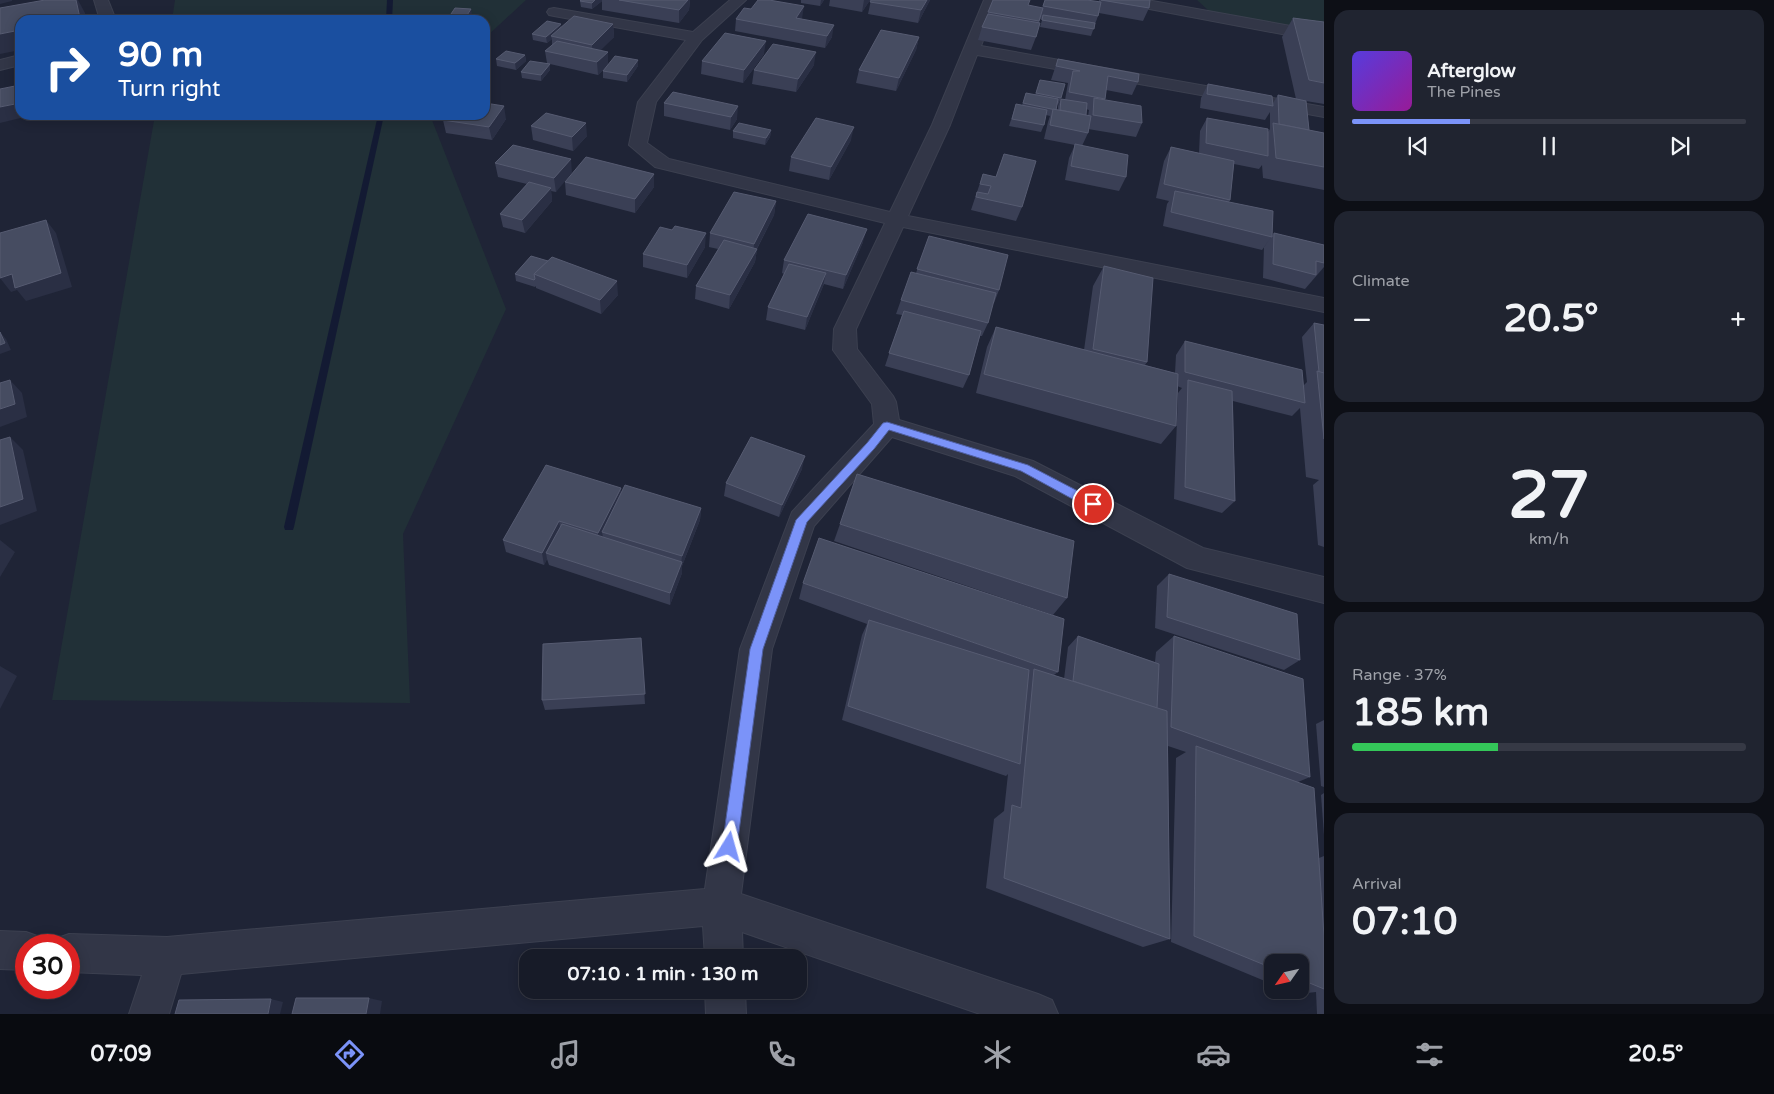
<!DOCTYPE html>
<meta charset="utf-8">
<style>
body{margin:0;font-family:"Varela Round",sans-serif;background:#202430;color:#f1f3f6;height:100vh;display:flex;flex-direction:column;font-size:19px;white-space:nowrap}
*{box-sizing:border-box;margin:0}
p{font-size:16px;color:#9ea1a8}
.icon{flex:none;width:28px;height:28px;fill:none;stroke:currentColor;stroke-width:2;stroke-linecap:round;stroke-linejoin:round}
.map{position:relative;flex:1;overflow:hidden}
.sheet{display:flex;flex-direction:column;gap:10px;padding:10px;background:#0d0f16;width:450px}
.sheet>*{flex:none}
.guide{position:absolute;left:15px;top:15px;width:475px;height:105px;border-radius:15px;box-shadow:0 2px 12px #0003,0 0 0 1px #363945;background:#1a4fa0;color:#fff;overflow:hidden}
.needle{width:32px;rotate:236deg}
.tools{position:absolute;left:1264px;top:954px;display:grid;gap:10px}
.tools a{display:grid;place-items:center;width:45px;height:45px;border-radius:10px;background:#171b28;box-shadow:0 2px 12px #0003,0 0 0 1px #363945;font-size:25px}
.speed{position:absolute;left:15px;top:934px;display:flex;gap:10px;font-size:25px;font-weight:700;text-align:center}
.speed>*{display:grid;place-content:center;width:65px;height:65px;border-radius:50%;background:#171b28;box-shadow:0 2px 12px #0003,0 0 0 1px #363945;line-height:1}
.speed .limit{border:8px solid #d22;background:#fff;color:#111}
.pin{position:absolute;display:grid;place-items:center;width:42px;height:42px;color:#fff;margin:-21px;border:2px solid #fff;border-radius:50%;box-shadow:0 1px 5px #0007}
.me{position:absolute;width:55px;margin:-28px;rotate:8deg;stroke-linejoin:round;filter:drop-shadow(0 0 4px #0008)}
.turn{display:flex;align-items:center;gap:18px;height:105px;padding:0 20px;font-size:22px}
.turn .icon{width:65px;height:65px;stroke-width:2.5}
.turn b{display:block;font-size:35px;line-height:42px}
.big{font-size:38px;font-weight:700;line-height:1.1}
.sheet .widget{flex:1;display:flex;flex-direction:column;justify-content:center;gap:8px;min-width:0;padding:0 18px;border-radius:15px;background:#202430}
.sheet .dial{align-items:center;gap:0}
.dial b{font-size:65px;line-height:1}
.song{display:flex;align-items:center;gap:15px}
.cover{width:60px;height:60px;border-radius:8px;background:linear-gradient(135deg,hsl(250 70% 55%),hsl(300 70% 35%))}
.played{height:5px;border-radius:2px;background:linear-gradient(90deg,#7b93f9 30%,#363945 30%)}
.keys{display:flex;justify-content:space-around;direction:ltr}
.heat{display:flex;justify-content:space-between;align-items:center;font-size:28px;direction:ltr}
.charge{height:8px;border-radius:4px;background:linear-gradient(90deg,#34c759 37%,#363945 0)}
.trip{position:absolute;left:519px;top:949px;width:288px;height:50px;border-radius:15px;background:#171b28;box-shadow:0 2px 12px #0003,0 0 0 1px #363945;font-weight:700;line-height:50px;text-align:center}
.menu{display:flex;height:80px;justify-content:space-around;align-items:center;background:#090b10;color:#9ea1a8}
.menu .icon{width:35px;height:35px}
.menu .current{color:#7b93f9}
.menu b{font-size:22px;color:#f1f3f6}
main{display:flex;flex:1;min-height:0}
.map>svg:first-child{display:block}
.green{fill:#213037}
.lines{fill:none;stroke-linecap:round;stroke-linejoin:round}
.stream{fill:#131a33;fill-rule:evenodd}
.minor-casing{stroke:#3c4050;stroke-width:2}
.minor{fill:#323647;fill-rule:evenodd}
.wall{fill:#3a3f55;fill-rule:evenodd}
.shaded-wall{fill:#2a2f44}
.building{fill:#464c61;stroke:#565b71}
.route{fill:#7b93f9;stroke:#5060a2}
</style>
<main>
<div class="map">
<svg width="1324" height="1014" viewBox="0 0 1324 1014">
<rect width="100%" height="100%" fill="#1f2436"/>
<g class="green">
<path d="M175,0H526L485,38V20H172Z"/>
<path d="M1197,0H1324V31L1210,12Z"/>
<path d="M155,115H430L506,309L403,534L410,703L52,700Z"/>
</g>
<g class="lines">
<g class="stream">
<path d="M387,0H393L392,20H386Z"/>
<path d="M378,115H384L294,527L293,530H285L284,527Z"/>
</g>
<g class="minor-casing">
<g id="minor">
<path d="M94,0H108L116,20H100Z"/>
<path d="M730,0H746L702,40L656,102L647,143L669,159L890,212L932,125L984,0H998L981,46L1324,107V117L977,55L950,125L908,216L1324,298V312L903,227L856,329L857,349L893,396L896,402L899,420L1033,461L1203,548L1324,577V603L1187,568L1015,476L892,437L814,526L772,649L741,894L1038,994L1052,1000L1058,1014H980L742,932L743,958H705L703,926L181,974L169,1014H129L142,975L69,972V945H53L55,939L69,934L167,937L705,889L740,649L792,512L874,424L872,404L833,350L834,329L885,223L655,167L629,145L638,102L686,40L554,16L549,15L547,12L549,9L554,8L693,32Z"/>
<path d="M1116,0H1147L1324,32V42L1123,4L1118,3Z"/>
<path d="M20,55V65L0,70V60Z"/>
<path d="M0,931L26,932L40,937L43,945H26V970L0,969Z"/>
<path d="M705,990H745L746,1014H706Z"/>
</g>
</g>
<use href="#minor" class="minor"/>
</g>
<g class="wall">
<path d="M581,0H690L689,10L679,23L602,10V1L592,9L581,7L580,1Z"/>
<path d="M801,0H824L820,6L801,3Z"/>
<path d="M830,0H870L862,12L829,6Z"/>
<path d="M871,0H930L918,23L868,14Z"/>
<path d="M993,0L1042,8L1045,0L1099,2V0H1150L1149,8L1143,21L1099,13L1091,36L1040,27L1042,20L1040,19L1036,37L1031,50L978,40L982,27Z"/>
<path d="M1293,18L1324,22V104L1306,101L1309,130L1324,133V190L1263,178L1262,165L1259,169L1234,164L1230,200L1229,202L1272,237L1262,250L1163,226L1167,204L1169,201L1156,198L1164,161L1171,147L1199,153L1200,131L1207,118L1268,132L1270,129V112L1265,120L1200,108L1201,98L1208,84L1273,103L1278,95L1296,99L1282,37Z"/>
<path d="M736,19H802L832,37L825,48L735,31Z"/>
<path d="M613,24L614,37L600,50L608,64L638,66L627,82L603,78V71L606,67L598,75L550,64V70L541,81L522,78L521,72L547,63L545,51L552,45V39L547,43L533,40L532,34L561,27Z"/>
<path d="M919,37L916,50L896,91L856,83L859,70Z"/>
<path d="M764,54L743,83L701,74L702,61Z"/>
<path d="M525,55L526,61L516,70L497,66L496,59Z"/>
<path d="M1058,59L1138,82L1132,95L1106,90L1105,100L1142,123L1136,137L1088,129V133L1082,146L1126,177L1119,191L1065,180L1069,158L1075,145L1044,139L1048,122L1050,116L1046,115L1044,125L1041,132L1009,126L1016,104L1022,105L1026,93L1035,95L1040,80L1061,98L1058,105L1057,104L1056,110H1058V106L1061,99L1065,100L1068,83L1051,80ZM1086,109L1089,110L1088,116L1086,115Z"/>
<path d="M814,65L796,92L752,84L754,70Z"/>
<path d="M673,92L737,119L730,130L664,116V103Z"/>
<path d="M506,119L492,140L446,133L443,120Z"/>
<path d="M531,126L587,136L573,151L533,140Z"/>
<path d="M771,130L770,137L765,145L733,138V131Z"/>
<path d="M851,140L829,180L789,171L791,157Z"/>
<path d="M1004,154L1022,207L1016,221L971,210L983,174L996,177Z"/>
<path d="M571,159L556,192L551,191L552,201L525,233L503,227L500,214L527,184L498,177L495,163Z"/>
<path d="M654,174V187L635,213L566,195L565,182Z"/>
<path d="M776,201L774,215L757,249L755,262L729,309L695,299L696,286L718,249L709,247L710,233Z"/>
<path d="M672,230L705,247L687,278L643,267V254Z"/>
<path d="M1274,233L1324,245V267L1305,289L1263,278L1264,247Z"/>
<path d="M929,236L999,290L994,303H993L988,323L982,336H980L969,375L963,388L885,366L902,315L896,314L901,300L916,273Z"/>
<path d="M863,242L843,289L824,284L805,330L766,320L768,307L784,274L782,273L784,260Z"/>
<path d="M531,256L618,295L601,314L536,288V286L535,287L516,281L515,274Z"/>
<path d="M1104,266L1147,362L1145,365L1175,373L1176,355L1185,341L1303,386L1307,382L1302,337L1314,323L1324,325V547L1318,545L1313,485L1319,480L1306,477L1300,408L1292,416L1233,401L1235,501L1222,513L1174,499L1178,393L1182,388L1177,386L1176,426L1161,444L976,393L987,347L996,327L1084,350L1093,286Z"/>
<path d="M802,469L779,517L724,496L726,483Z"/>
<path d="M621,488V493L701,508L700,520L682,566V573L670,605L549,565L547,559L544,565L506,552L503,540Z"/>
<path d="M840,524L1067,598L1053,615L834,541Z"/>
<path d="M1169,574L1300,660L1284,670L1155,628L1157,586Z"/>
<path d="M803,583L1058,672L1054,675L1064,679L1068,647L1078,636L1155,662L1156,652L1174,636L1310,777L1298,782L1319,858L1324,856V1014H1317L1316,992L1298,994L1288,990H1300V962H1272V984L1171,942L1176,758L1186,752L1168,746L1170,939L1143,947L986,888L994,819L1004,811L1008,774L1006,776L842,720L862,635L867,624L799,599Z"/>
<path d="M641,638L645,704L545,710L542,700Z"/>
<path d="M1324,720V787L1321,786L1316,724Z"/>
<path d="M1324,793V835L1321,795Z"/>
</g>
<g class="shaded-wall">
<path d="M0,0H12V1L0,4Z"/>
<path d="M76,0H78L85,13L86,20H71Z"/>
<path d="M595,0H602V1L592,9V3Z"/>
<path d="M688,0H690L689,10L679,23V10Z"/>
<path d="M821,0H824L820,6Z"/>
<path d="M864,0H870L862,12Z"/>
<path d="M927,0H930L918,23L921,10Z"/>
<path d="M804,6L802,19L794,30L796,18Z"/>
<path d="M471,9L472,15L469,20H464Z"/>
<path d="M561,24L562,31L551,36L552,39L547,43L546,37Z"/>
<path d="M613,24L614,37L593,58L592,45Z"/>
<path d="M834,25L832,37L825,48L827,36Z"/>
<path d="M20,30V50L0,54V34Z"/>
<path d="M919,37L916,50L896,91L899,78Z"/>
<path d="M766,41L764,54L743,83L744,70Z"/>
<path d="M608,52V65L598,75L597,62Z"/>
<path d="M816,52L814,65L796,92L798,79Z"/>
<path d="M525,55L526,61L516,70L515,63Z"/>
<path d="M638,60V66L627,82V75Z"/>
<path d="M550,64V70L541,81V75Z"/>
<path d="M20,103V115H33L0,123V107Z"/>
<path d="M504,106L506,119L492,140L489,127Z"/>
<path d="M738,106L737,119L730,130L731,117Z"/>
<path d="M586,123L587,136L573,151L572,137Z"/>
<path d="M854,127L851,140L829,180L831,167Z"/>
<path d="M771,130L770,137L765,145L766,138Z"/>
<path d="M571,159L572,173L556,192L554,178Z"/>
<path d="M654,174V187L635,213V199Z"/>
<path d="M551,188L552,201L525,233L522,220Z"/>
<path d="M776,201L774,215L756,250L757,249L755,262L729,309L730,295L753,256L754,244Z"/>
<path d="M46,220L56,233L72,287L26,301L17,290L11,292L0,278Z"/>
<path d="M867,229L863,242L843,289L846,275Z"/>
<path d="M706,233L705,247L687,278V265Z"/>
<path d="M826,273L823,286L805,330L807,317Z"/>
<path d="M617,281L618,295L601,314L600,300Z"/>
<path d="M0,332L6,339L11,350L0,354Z"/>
<path d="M10,380L22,393L27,417L0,427V409Z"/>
<path d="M10,437L23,450L37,511L0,525V507Z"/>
<path d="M805,456L802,469L779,517L782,505Z"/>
<path d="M621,488V500L602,532L603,537L599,545L598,533Z"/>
<path d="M701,508L700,520L682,566V573L670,605V593L681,564L682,556Z"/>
<path d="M559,521L561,533L546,553L547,559L544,565L542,553Z"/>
<path d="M0,540L15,552L0,577Z"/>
<path d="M0,666L17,676L0,709Z"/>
<path d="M369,998L382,1001L380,1014H366Z"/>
<path d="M271,999L283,1002L280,1014H268Z"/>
</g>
<g class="building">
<path d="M45,0H76L80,18L71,20H20V30L0,34V8Z"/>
<path d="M581,0H595L592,3L580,1Z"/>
<path d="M619,0H688L679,10Z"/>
<path d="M758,0H769L804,6L796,18L834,25L827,36L736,19L744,8L751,9Z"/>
<path d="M871,0H927L921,10L870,2Z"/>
<path d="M993,0H1030L1028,5L1043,8L1039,21L988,12Z"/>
<path d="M1045,0H1087L1101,2L1098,16L1043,6Z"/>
<path d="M1101,0H1150L1149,8Z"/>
<path d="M455,8L471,9L464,20H447Z"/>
<path d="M988,14L1040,23L1036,37L982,27Z"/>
<path d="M1043,15L1095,23L1094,29L1042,20Z"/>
<path d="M574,16L613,24L592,45L551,36Z"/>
<path d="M1293,18L1324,22V83L1309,80Z"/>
<path d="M547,21L561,24L546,37L532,34Z"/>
<path d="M881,30L919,37L899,78L859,70Z"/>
<path d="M725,33L766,41L744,70L702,61Z"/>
<path d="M557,41L608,52L597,62L545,51Z"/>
<path d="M773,44L816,52L798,79L754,70Z"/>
<path d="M506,51L525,55L515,63L496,59Z"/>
<path d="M615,56L638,60L627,75L603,71Z"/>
<path d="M1058,59L1139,74L1138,82L1108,76L1105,99L1069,92L1073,71H1080L1056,66Z"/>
<path d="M530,61L550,64L541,75L521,72Z"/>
<path d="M1040,80L1065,84L1061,98L1036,93Z"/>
<path d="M1208,84L1272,96L1273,106L1207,94Z"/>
<path d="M20,85V103L0,107V89Z"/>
<path d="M673,92L738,106L731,117L664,103Z"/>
<path d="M1026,93L1058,99L1056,110L1023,103Z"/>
<path d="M1278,95L1306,101L1309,130L1279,124Z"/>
<path d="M1094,98L1141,106L1142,123L1093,115Z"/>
<path d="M1061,99L1087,103L1086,115L1060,110Z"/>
<path d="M485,103L504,106L489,127L443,120L447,115H485Z"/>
<path d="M1016,104L1047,110L1044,125L1012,119Z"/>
<path d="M1053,109L1091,116L1088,133L1050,125Z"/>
<path d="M546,113L586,123L572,137L531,126Z"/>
<path d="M816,118L854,127L831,167L791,157Z"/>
<path d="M1207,118L1268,129V156L1206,143Z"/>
<path d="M739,123L771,130L766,138L733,131Z"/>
<path d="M1273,123L1324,133V167L1276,158Z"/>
<path d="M1075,144L1128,155L1126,177L1071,166Z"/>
<path d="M513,145L571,159L554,178L495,163Z"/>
<path d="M1171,147L1234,161L1230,200L1164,184Z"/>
<path d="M1004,154L1036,161L1022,207L976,197L977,192L988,194L991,186L980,184L983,174L996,177Z"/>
<path d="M586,157L654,174L635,199L565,182Z"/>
<path d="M529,182L551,188L522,220L500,214Z"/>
<path d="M1175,191L1273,211L1272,237L1171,212Z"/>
<path d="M734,192L776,201L754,244L710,233Z"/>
<path d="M808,214L867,229L846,275L784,260Z"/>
<path d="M46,220L61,273L15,288L12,274L0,278V233Z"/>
<path d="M675,226L706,233L687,265L643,254L660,227L672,230Z"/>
<path d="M1274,233L1324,245V263L1316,261V275L1273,264Z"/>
<path d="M929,236L1008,255L999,290L917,269Z"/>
<path d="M724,240L757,249L730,295L696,286Z"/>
<path d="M531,256L548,261L534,274L535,279L534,280L515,274Z"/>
<path d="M552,257L617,281L600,300L534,274Z"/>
<path d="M789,264L826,273L807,317L768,307Z"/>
<path d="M1104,266L1153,278L1147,362L1093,349Z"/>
<path d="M911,272L996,293L988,323L901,300Z"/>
<path d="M904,311L981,331L969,375L889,353Z"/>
<path d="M1314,323L1324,325V373L1319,372Z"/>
<path d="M996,327L1178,374L1176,426L984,374Z"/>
<path d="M0,332L5,343L0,345Z"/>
<path d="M1185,341L1302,370L1305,403L1185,372Z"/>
<path d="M1317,371L1324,373V439Z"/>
<path d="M10,380L15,404L0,409V383Z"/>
<path d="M1188,380L1232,391L1235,501L1185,487Z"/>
<path d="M10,437L23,499L0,507V440Z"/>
<path d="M751,437L805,456L782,505L726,483Z"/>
<path d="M546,465L621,488L598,533L559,521L542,553L503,540Z"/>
<path d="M857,474L1074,541L1067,598L840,524Z"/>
<path d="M625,485L701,508L682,556L602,532Z"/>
<path d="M562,524L682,562L670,593L546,553Z"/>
<path d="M819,538L1064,619L1058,672L803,583Z"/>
<path d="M1169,574L1297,614L1300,660L1167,617Z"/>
<path d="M869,620L1029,670L1020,764L848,706Z"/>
<path d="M1078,636L1159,664L1157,708L1073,681Z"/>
<path d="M1174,636L1303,679L1310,777L1171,727Z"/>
<path d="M641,638L645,694L542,700L543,644Z"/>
<path d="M1034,669L1167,711L1170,939L1004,878L1012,805L1021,808Z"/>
<path d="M1196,746L1314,788L1324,936V989L1300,979V962H1272V968L1194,936Z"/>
<path d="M296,998H369L366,1014H292Z"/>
<path d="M271,999L268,1014H175L179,1000Z"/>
</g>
<path class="route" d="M887,422L1028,465L1097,501L1099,504L1093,509L1089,508L1021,471L889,430L874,449L807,522L763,649L737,847L735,852L729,854L724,852L722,847L750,649L796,520L867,443L883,423Z"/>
</svg>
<div class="tools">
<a><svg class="needle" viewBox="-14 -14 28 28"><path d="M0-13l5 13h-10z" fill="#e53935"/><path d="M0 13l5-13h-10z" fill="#9ea1a8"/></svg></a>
</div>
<div class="speed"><div class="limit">30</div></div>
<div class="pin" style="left:1093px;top:504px;background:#d93025"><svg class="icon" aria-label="arrive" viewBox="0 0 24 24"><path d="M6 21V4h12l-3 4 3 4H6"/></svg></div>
<svg class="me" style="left:729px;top:847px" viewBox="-20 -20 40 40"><path d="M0-17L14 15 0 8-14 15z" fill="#7b93f9" stroke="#fff" stroke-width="4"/></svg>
<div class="trip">07:10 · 1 min · 130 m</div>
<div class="guide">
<div class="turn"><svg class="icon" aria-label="right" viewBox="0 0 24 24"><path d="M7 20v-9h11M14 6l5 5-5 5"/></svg><div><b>90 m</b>Turn right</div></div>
</div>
</div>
<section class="sheet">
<div class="widget">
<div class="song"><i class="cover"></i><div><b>Afterglow</b><p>The Pines</p></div></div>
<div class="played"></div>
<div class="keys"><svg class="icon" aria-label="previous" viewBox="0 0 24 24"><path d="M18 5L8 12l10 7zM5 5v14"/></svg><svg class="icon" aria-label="pause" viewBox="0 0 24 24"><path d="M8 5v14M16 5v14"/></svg><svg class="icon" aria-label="next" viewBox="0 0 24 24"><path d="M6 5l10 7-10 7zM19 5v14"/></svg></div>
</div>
<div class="widget"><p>Climate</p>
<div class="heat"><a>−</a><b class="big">20.5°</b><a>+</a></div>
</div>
<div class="widget dial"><b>27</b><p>km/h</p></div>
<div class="widget"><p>Range · 37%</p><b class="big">185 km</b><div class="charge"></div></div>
<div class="widget"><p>Arrival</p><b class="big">07:10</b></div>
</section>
</main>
<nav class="menu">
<b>07:09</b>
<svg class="icon current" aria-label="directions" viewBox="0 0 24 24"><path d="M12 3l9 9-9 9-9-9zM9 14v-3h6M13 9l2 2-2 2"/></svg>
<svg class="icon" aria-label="music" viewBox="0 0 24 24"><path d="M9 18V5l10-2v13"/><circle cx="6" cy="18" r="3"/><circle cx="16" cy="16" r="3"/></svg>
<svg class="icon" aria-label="phone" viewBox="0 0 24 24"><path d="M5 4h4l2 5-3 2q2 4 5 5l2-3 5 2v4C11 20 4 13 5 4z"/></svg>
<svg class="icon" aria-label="climate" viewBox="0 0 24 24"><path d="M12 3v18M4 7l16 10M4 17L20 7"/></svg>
<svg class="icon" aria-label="car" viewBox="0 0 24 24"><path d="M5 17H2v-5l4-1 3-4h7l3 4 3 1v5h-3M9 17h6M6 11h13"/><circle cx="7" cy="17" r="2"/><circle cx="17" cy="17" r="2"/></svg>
<svg class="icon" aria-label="filters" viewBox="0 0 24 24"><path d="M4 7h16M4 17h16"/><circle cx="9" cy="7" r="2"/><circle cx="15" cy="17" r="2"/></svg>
<b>20.5°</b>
</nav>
